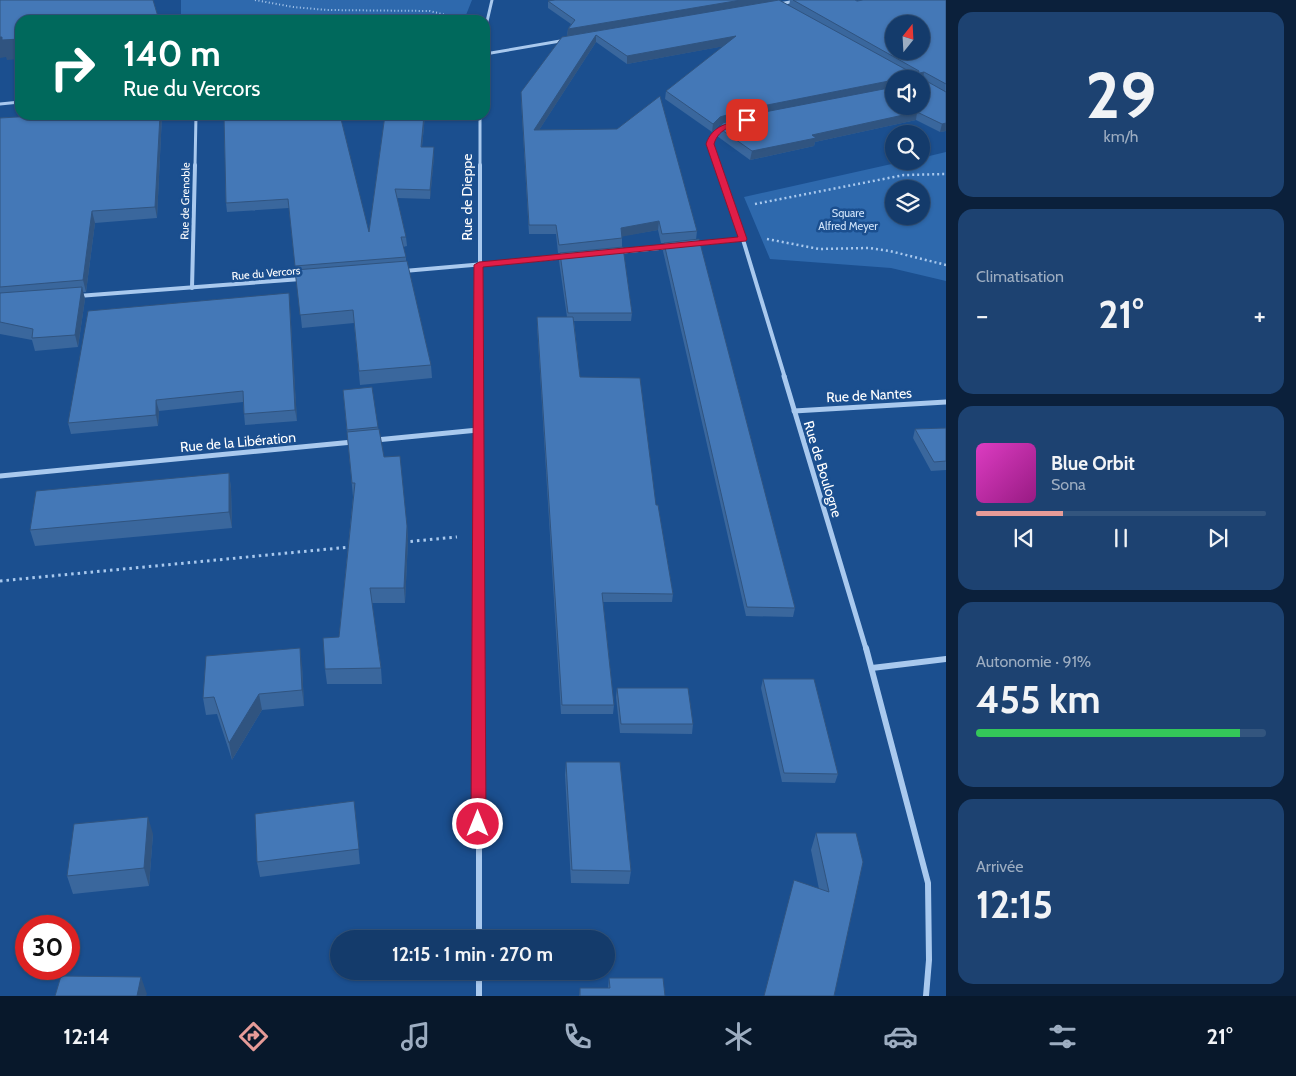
<!DOCTYPE html>
<html lang="fr">
<meta charset="utf-8">
<style>
body{margin:0;font-family:Cabin,sans-serif;background:#1d4271;color:#f1f3f6;height:100vh;display:flex;flex-direction:column;font-size:19px;white-space:nowrap}
*{box-sizing:border-box;margin:0}
p{font-size:16px;color:#9dadc1}
.icon{flex:none;width:28px;height:28px;fill:none;stroke:currentColor;stroke-width:2;stroke-linecap:round;stroke-linejoin:round}
.map{position:relative;flex:1;overflow:hidden}
.side{display:flex;flex-direction:column;gap:12px;padding:12px;background:#0b203b;width:350px}
.side>*{flex:none}
.guide{position:absolute;left:15px;top:15px;width:475px;height:105px;border-radius:15px;box-shadow:0 1px 4px #0004,0 0 0 1px #33557e;background:#00695c;color:#fff;overflow:hidden}
.needle{width:32px;rotate:18deg}
.buttons{position:absolute;left:885px;top:15px;display:grid;gap:10px}
.buttons a{display:grid;place-items:center;width:45px;height:45px;border-radius:50%;background:#143b6b;box-shadow:0 1px 4px #0004,0 0 0 1px #33557e;font-size:25px}
.speed{position:absolute;left:15px;top:915px;display:flex;gap:10px;font-size:25px;font-weight:700;text-align:center}
.speed>*{display:grid;place-content:center;width:65px;height:65px;border-radius:50%;background:#143b6b;box-shadow:0 1px 4px #0004,0 0 0 1px #33557e;line-height:1}
.speed .limit{border:8px solid #d22;background:#fff;color:#111}
.pin{position:absolute;display:grid;place-items:center;width:42px;height:42px;color:#fff;margin:-21px;border-radius:10px;box-shadow:0 2px 8px #0006}
.me{position:absolute;width:55px;margin:-28px;rotate:0deg;stroke-linejoin:round;filter:drop-shadow(0 0 4px #0008)}
.turn{display:flex;align-items:center;gap:18px;height:105px;padding:0 25px;font-size:22px}
.turn .icon{width:65px;height:65px;stroke-width:2.5}
.turn b{display:block;font-size:35px;line-height:42px}
.big{font-size:38px;font-weight:700;line-height:1.1}
.side .card{flex:1;display:flex;flex-direction:column;justify-content:center;gap:8px;min-width:0;padding:0 18px;border-radius:15px;background:#1d4271}
.side .dial{align-items:center;gap:0}
.dial b{font-size:65px;line-height:1}
.song{display:flex;align-items:center;gap:15px}
.cover{width:60px;height:60px;border-radius:8px;background:linear-gradient(135deg,hsl(310 70% 55%),hsl(310 70% 35%))}
.played{height:5px;border-radius:2px;background:linear-gradient(90deg,#e69b98 30%,#33557e 30%)}
.keys{display:flex;justify-content:space-around;direction:ltr}
.heat{display:flex;justify-content:space-between;align-items:center;font-size:28px;direction:ltr}
.charge{height:8px;border-radius:4px;background:linear-gradient(90deg,#34c759 91%,#33557e 0)}
.trip{position:absolute;left:330px;top:930px;width:285px;height:50px;border-radius:25px;background:#143b6b;box-shadow:0 1px 4px #0004,0 0 0 1px #33557e;font-weight:700;line-height:50px;text-align:center}
.menu{display:flex;height:80px;justify-content:space-around;align-items:center;background:#08182b;color:#9dadc1}
.menu .icon{width:35px;height:35px}
.menu .selected{color:#e69b98}
.menu b{font-size:22px;color:#f1f3f6}
main{display:flex;flex:1;min-height:0}
.map>svg:first-child{display:block}
.green{fill:#2e69ad;fill-rule:evenodd}
.lines{fill:none;stroke-linecap:round;stroke-linejoin:round}
.path-far2{stroke:#a9c9ee;stroke-width:2;stroke-dasharray:1 2.5;stroke-linecap:butt}
.path-far1{stroke:#a9c9ee;stroke-width:2.5;stroke-dasharray:2 3;stroke-linecap:butt}
.path{stroke:#a9c9ee;stroke-width:3;stroke-dasharray:2.5 4;stroke-linecap:butt}
.minor-far3{stroke:#a9c9ee;stroke-width:3}
.minor-far2{stroke:#a9c9ee;stroke-width:4}
.minor-far1{stroke:#a9c9ee;stroke-width:5}
.minor{stroke:#a9c9ee;stroke-width:6}
.wall{fill:#3a679d;fill-rule:evenodd}
.shaded-wall{fill:#305480}
.building{fill:#4478b7;stroke:#305480;fill-rule:evenodd}
.route{fill:#e11d48;stroke:#92132f}
.labels{text-anchor:middle;dominant-baseline:central;stroke-width:5;stroke-linejoin:round;paint-order:stroke}
.far-street-label{font-size:11px;fill:#fff;stroke:#1b4f8f}
.far-park-label{font-size:11px;fill:#cfe3fa;stroke:#1b4f8f}
.street-label{font-size:14px;fill:#fff;stroke:#1b4f8f}
</style>
<main>
<div class="map">
<svg width="946" height="996" viewBox="0 0 946 996">
<rect width="100%" height="100%" fill="#1b4f8f"/>
<g class="green">
<path d="M181,0H472L464,20H181Z"/>
<path d="M946,152V281L891,268L770,259L744,197L905,161H921V158ZM894,189H921V216H894Z"/>
</g>
<g class="lines">
<path class="path-far2" d="M255,0L293,7L327,10L430,11L465,20"/>
<g class="path-far1">
<path d="M755,204L904,175L946,174"/>
<path d="M767,239L819,249L869,248L890,251L946,265"/>
</g>
<g class="path">
<path d="M404,542L457,537"/>
<path d="M0,581L350,547"/>
</g>
<g class="minor-far3">
<path d="M779,4L801,0"/>
<path d="M485,30L492,0"/>
<path d="M485,54L566,40"/>
<path d="M0,104L20,102"/>
<path d="M195,166L196,115"/>
<path d="M480,166V115"/>
<path d="M718,166C711,147 706,142 722,128"/>
</g>
<g class="minor-far2">
<path d="M717,165L741,233L785,378"/>
<path d="M693,244L743,239"/>
<path d="M618,252L670,247"/>
<path d="M404,271L565,257"/>
<path d="M192,288L195,165"/>
<path d="M78,296L301,279"/>
<path d="M480,378V165"/>
</g>
<g class="minor-far1">
<path d="M784,376L866,649"/>
<path d="M794,411L946,402"/>
<path d="M376,440L478,430"/>
<path d="M0,476L353,442"/>
<path d="M479,649L480,376"/>
</g>
<g class="minor">
<path d="M866,648L928,883L929,960L926,996"/>
<path d="M872,668L946,659"/>
<path d="M479,939V648"/>
<path d="M479,971V996"/>
</g>
</g>
<g class="wall">
<path d="M779,0L789,6L790,0H855L857,1L946,0V131L940,132L916,120L815,142L814,146L750,160L717,136L719,128L722,124L719,125L712,132L665,99L666,91L724,46L627,64L596,42L539,130L697,231L696,240L795,608L793,617L746,616L663,251L664,243H661L658,230L622,236V247L632,313L631,321H574L580,377L656,505L673,594L672,602H603L614,705L613,714H561L537,325V317H567L559,261L560,253H558L556,234H529L521,100V92L567,36L568,29L571,24L548,8V1ZM894,79H921L894,106Z"/>
<path d="M52,115H162L157,218L95,223L86,292H83L85,299L78,347L35,351L32,340L0,334V118Z"/>
<path d="M224,115L369,232L385,115H425L422,147H434V156L430,199L397,198L406,237L407,246L403,247L406,257V261L431,365L432,378L360,385L354,323L302,328L289,208L227,212L226,203Z"/>
<path d="M289,293L297,421L245,425L243,402L159,411L158,426L71,434L68,423Z"/>
<path d="M343,390L378,427L384,457L407,526L408,540L405,603H372L381,668L382,684H327L325,669L339,637L353,497Z"/>
<path d="M946,428V470L931,471L913,438L915,429Z"/>
<path d="M229,473L231,489L232,528L35,546L30,530Z"/>
<path d="M302,665L304,706L262,710L232,760L217,714L206,715L203,698Z"/>
<path d="M763,679L838,774L835,783L782,782L761,688Z"/>
<path d="M617,688L693,724L692,734L620,733L616,697Z"/>
<path d="M566,762L631,871L629,884L571,883L565,775Z"/>
<path d="M354,801L360,864L260,877L257,862Z"/>
<path d="M816,833H856L834,996L819,889L811,850Z"/>
<path d="M153,834L149,886L73,894L67,876Z"/>
<path d="M609,978L665,996H579L580,988H608Z"/>
</g>
<g class="shaded-wall">
<path d="M741,0H782L567,36L568,29Z"/>
<path d="M596,35V42L534,138V130Z"/>
<path d="M736,36V44L627,64V56Z"/>
<path d="M0,37L20,39V59L7,60L6,57L0,58Z"/>
<path d="M924,72L923,80H921L920,73Z"/>
<path d="M894,80L893,88L746,117L719,125L712,132L713,124L720,117L747,109Z"/>
<path d="M917,112L916,120L815,142L814,146L750,160L752,151L812,135Z"/>
<path d="M160,115H162L157,218L155,207Z"/>
<path d="M424,115H425L421,156V147Z"/>
<path d="M946,123V131L940,132L942,124Z"/>
<path d="M434,147V156L430,199V190Z"/>
<path d="M92,211L95,223L86,292L83,280Z"/>
<path d="M659,221L658,230L620,237L621,228Z"/>
<path d="M82,287L85,299L78,347L75,335Z"/>
<path d="M289,293L290,304L297,421L295,410Z"/>
<path d="M156,400L159,411L158,426L156,415Z"/>
<path d="M229,473L231,489L232,528L229,512Z"/>
<path d="M407,526L408,540L405,603L404,588Z"/>
<path d="M300,648L302,665L304,706L302,690Z"/>
<path d="M259,694L262,710L232,760L229,743Z"/>
<path d="M148,817L153,834L149,886L144,868Z"/>
<path d="M141,977L147,994L146,996H137Z"/>
</g>
<g class="building">
<path d="M0,0H153L159,20H20V39L2,40V37H0Z"/>
<path d="M555,0H741L568,29L575,20L548,1Z"/>
<path d="M779,0L914,74H918L919,71L793,0H855L857,1L863,0H946V84L924,72L920,73L921,78L946,92V123L942,124L917,112L812,135L816,138L752,151L719,128L723,123L749,115L894,87V106H921V79H894V80L747,109L720,117L713,124L666,91L736,36L627,56L596,35L534,130L617,129L660,96L697,231L662,234L659,221L621,228L622,238L559,245L556,225H529L521,92L562,37ZM894,24H921V51H894Z"/>
<path d="M52,115H160L155,207L92,211L83,280L0,287V118Z"/>
<path d="M224,115H340L369,232L385,115H424L421,147H434L430,190L395,189L406,237H401L406,257L295,266L288,199L226,203Z"/>
<path d="M699,239L795,608L747,607L664,243Z"/>
<path d="M623,247L632,313H568L560,253Z"/>
<path d="M407,261L431,365L359,371L353,310L300,315L295,270Z"/>
<path d="M82,287L75,335L32,338L33,329L0,322V293Z"/>
<path d="M289,293L295,410L244,414L243,391L156,400V415L68,423L88,311Z"/>
<path d="M537,317H573L580,377L640,378L656,505H658L673,594L602,593L614,705H562Z"/>
<path d="M372,387L378,427L347,430L343,390Z"/>
<path d="M946,428V461L934,462L915,429Z"/>
<path d="M379,429L384,457L400,456L407,526L404,588H370L381,668L325,669L323,638L339,637L355,483H352L347,432Z"/>
<path d="M229,473V512L30,530L36,491Z"/>
<path d="M300,648L302,690L259,694L229,743L214,697L203,698L206,656Z"/>
<path d="M763,679H814L838,774L784,773Z"/>
<path d="M617,688H688L693,724H621Z"/>
<path d="M566,762H620L631,871L572,870Z"/>
<path d="M354,801L359,849L257,862L255,814Z"/>
<path d="M148,817L144,868L67,876L74,824Z"/>
<path d="M816,833H856L863,862L834,996H764L794,880L829,892Z"/>
<path d="M61,976L141,977L137,996H55Z"/>
<path d="M609,978H663L665,996H580V988H610Z"/>
</g>
<path class="route" d="M747,118L749,119V122C734,126 719,127 714,144L747,239L746,241L483,267L486,824L484,828L478,830L473,828L471,824L474,265L479,262L738,237L706,144C712,125 729,123 747,118Z"/>
<g class="labels">
<g class="far-street-label">
<text transform="translate(185 201) rotate(-89)">Rue de Grenoble</text>
<text transform="translate(266 273) rotate(-5)">Rue du Vercors</text>
</g>
<g class="far-park-label">
<text x="848" y="213">Square<tspan x="848" dy="13">Alfred Meyer</tspan></text>
</g>
<g class="street-label">
<text transform="translate(467 197) rotate(-90)">Rue de Dieppe</text>
<text transform="translate(869 395) rotate(-3)">Rue de Nantes</text>
<text transform="translate(238 442) rotate(-5)">Rue de la Libération</text>
<text transform="translate(823 469) rotate(73)">Rue de Boulogne</text>
</g>
</g>
</svg>
<div class="buttons">
<a><svg class="needle" viewBox="-14 -14 28 28"><path d="M0-13l5 13h-10z" fill="#e53935"/><path d="M0 13l5-13h-10z" fill="#9dadc1"/></svg></a>
<a><svg class="icon" aria-label="sound" viewBox="0 0 24 24"><path d="M4 9h4l5-4v14l-5-4H4zM17 9q2 3 0 6"/></svg></a>
<a><svg class="icon" aria-label="search" viewBox="0 0 24 24"><circle cx="10" cy="10" r="6"/><path d="M15 15l6 6"/></svg></a>
<a><svg class="icon" aria-label="layers" viewBox="0 0 24 24"><path d="M12 4l9 5-9 5-9-5zM3 14l9 5 9-5"/></svg></a>
</div>
<div class="speed"><div class="limit">30</div></div>
<div class="pin" style="left:747px;top:120px;background:#d93025"><svg class="icon" aria-label="arrive" viewBox="0 0 24 24"><path d="M6 21V4h12l-3 4 3 4H6"/></svg></div>
<svg class="me" style="left:478px;top:824px" viewBox="-20 -20 40 40"><circle r="17" fill="#e11d48" stroke="#fff" stroke-width="3"/><path d="M0-11L8 9 0 5-8 9z" fill="#fff"/></svg>
<div class="trip">12:15 · 1 min · 270 m</div>
<div class="guide">
<div class="turn"><svg class="icon" aria-label="right" viewBox="0 0 24 24"><path d="M7 20v-9h11M14 6l5 5-5 5"/></svg><div><b>140 m</b>Rue du Vercors</div></div>
</div>
</div>
<section class="side">
<div class="card dial"><b>29</b><p>km/h</p></div>
<div class="card"><p>Climatisation</p>
<div class="heat"><a>−</a><b class="big">21°</b><a>+</a></div>
</div>
<div class="card">
<div class="song"><i class="cover"></i><div><b>Blue Orbit</b><p>Sona</p></div></div>
<div class="played"></div>
<div class="keys"><svg class="icon" aria-label="previous" viewBox="0 0 24 24"><path d="M18 5L8 12l10 7zM5 5v14"/></svg><svg class="icon" aria-label="pause" viewBox="0 0 24 24"><path d="M8 5v14M16 5v14"/></svg><svg class="icon" aria-label="next" viewBox="0 0 24 24"><path d="M6 5l10 7-10 7zM19 5v14"/></svg></div>
</div>
<div class="card"><p>Autonomie · 91%</p><b class="big">455 km</b><div class="charge"></div></div>
<div class="card"><p>Arrivée</p><b class="big">12:15</b></div>
</section>
</main>
<nav class="menu">
<b>12:14</b>
<svg class="icon selected" aria-label="directions" viewBox="0 0 24 24"><path d="M12 3l9 9-9 9-9-9zM9 14v-3h6M13 9l2 2-2 2"/></svg>
<svg class="icon" aria-label="music" viewBox="0 0 24 24"><path d="M9 18V5l10-2v13"/><circle cx="6" cy="18" r="3"/><circle cx="16" cy="16" r="3"/></svg>
<svg class="icon" aria-label="phone" viewBox="0 0 24 24"><path d="M5 4h4l2 5-3 2q2 4 5 5l2-3 5 2v4C11 20 4 13 5 4z"/></svg>
<svg class="icon" aria-label="climate" viewBox="0 0 24 24"><path d="M12 3v18M4 7l16 10M4 17L20 7"/></svg>
<svg class="icon" aria-label="car" viewBox="0 0 24 24"><path d="M5 17H2v-5l4-1 3-4h7l3 4 3 1v5h-3M9 17h6M6 11h13"/><circle cx="7" cy="17" r="2"/><circle cx="17" cy="17" r="2"/></svg>
<svg class="icon" aria-label="filters" viewBox="0 0 24 24"><path d="M4 7h16M4 17h16"/><circle cx="9" cy="7" r="2"/><circle cx="15" cy="17" r="2"/></svg>
<b>21°</b>
</nav>
